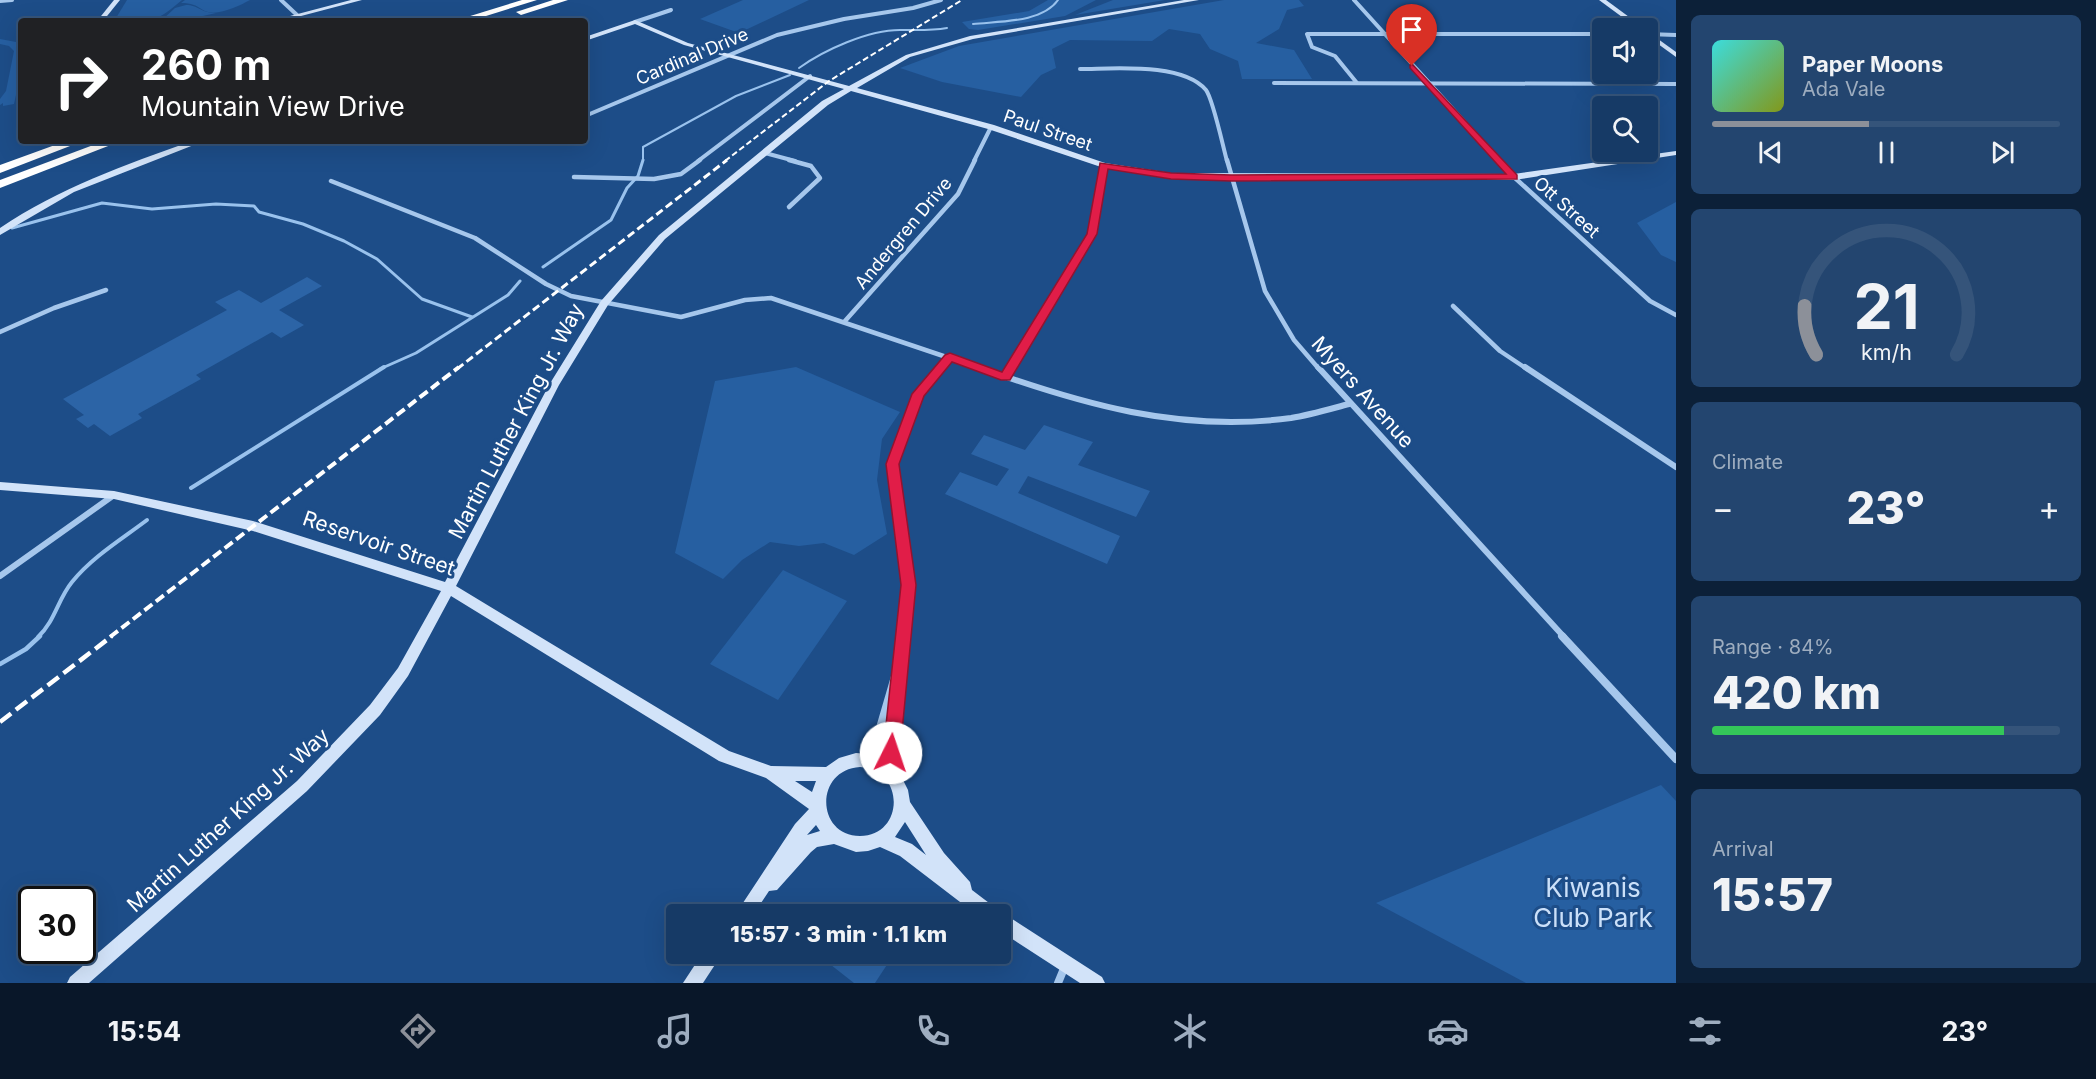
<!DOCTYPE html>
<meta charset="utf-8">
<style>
body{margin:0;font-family:Inter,sans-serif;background:#23456f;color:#f1f3f6;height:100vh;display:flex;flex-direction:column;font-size:22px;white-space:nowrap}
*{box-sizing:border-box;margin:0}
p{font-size:20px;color:#9eadbf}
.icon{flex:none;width:33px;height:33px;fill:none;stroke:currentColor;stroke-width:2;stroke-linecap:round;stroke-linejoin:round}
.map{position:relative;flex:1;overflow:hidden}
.sheet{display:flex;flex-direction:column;gap:15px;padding:15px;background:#0c2038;width:420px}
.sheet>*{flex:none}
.guide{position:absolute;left:18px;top:18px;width:570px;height:126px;border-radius:6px;box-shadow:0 6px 24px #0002,0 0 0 2px #35547a;background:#202124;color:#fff;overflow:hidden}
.tools{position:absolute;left:1592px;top:18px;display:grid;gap:12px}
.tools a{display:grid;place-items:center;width:66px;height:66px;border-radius:6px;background:#163a66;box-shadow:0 6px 24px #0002,0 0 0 2px #35547a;font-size:30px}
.speed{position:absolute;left:18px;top:886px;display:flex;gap:12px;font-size:30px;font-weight:700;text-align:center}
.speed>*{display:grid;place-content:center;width:78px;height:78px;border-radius:50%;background:#163a66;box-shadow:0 6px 24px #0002,0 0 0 2px #35547a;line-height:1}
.speed .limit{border:3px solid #111;border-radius:9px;background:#fff;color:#111}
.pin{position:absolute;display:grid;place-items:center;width:51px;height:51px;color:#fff;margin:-62px -26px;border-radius:50% 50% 50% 0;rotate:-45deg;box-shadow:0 0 6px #0007}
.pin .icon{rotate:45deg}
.me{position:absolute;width:66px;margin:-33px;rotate:4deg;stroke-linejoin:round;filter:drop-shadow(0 0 4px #0008)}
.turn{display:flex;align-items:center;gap:21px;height:126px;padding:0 24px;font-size:27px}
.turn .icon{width:78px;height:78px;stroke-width:2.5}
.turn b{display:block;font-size:42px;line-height:51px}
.big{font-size:45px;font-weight:800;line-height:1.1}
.sheet .card{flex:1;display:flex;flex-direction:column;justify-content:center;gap:9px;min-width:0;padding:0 21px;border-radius:9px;background:#23456f}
.sheet .dial{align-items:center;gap:0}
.dial svg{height:156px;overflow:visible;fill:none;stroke:#35547a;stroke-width:7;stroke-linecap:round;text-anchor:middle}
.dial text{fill:#f1f3f6;stroke:none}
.song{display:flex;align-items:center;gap:18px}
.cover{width:72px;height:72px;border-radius:9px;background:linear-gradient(135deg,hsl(180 70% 55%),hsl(70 70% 35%))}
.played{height:6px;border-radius:3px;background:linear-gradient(90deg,#8c9099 45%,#35547a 45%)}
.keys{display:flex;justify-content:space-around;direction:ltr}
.heat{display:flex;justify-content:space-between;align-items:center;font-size:33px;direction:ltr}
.charge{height:9px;border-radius:4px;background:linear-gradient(90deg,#34c759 84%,#35547a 0)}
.trip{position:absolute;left:666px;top:904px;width:345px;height:60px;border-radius:6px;background:#163a66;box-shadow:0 6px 24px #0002,0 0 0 2px #35547a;font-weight:800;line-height:60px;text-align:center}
.tab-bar{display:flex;height:96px;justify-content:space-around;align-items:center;background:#091729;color:#9eadbf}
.tab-bar .icon{width:42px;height:42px}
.tab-bar .on{color:#8c9099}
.tab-bar b{font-size:27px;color:#f1f3f6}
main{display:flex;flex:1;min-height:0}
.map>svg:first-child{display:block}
.green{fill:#265fa1}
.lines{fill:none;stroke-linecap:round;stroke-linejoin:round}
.stream-far3{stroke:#99c2ed;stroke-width:2}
.stream-far2{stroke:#99c2ed;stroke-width:3}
.stream-far1{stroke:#99c2ed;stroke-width:4}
.stream{stroke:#99c2ed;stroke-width:4.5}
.building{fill:#2c64a6}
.street-far3{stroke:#a6c7ec;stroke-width:4}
.street-far2{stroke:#a6c7ec;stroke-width:4.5}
.street-far1{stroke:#a6c7ec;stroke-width:6}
.street{stroke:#a6c7ec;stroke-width:8}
.secondary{fill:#d2e3f9;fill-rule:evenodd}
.highway{fill:#fff;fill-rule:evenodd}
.rail-far3{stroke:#fff;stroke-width:2;stroke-dasharray:6 3;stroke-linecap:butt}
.rail-far2{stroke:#fff;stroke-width:3;stroke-dasharray:8 4;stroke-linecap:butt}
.rail-far1{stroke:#fff;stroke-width:4;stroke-dasharray:10 4.5;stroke-linecap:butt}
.rail{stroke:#fff;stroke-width:4.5;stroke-dasharray:14 6;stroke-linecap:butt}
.route{fill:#e11d48;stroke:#92132f;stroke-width:1.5}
.labels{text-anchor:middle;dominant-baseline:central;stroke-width:6;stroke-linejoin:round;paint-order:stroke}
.far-street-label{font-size:18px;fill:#fff;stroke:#1d4d88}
.street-label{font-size:21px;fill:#fff;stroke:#1d4d88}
.near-park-label{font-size:26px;fill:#cbe0f9;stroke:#1d4d88}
</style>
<main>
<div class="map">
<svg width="1676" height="983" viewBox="0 0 1676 983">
<rect width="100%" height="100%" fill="#1d4d88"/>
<g class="green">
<path d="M127,0H182C158,20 153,23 119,21L116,18Z"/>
<path d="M185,0H250C239,6 215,18 203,10C195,5 192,3 181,3Z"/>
<path d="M743,0H809L739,33L700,19Z"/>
<path d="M1048,0H1096L1065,16L978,30L969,29L962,22L1029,11Z"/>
<path d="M1113,0H1165L1075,15Z"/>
<path d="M1224,0H1299L1304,6L1287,10L1279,29L1256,43L1294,50L1312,79H1242L1238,61L1210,49L1200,34L1169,29L1152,41L1070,40L1052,49L1056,68L1041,75L1021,97L942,82L900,68L959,46Z"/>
<path d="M186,5C198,5 201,13 216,13L194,18L162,20L175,8Z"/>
<path d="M0,39L16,42L21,39V71L14,104L3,106V103L0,105V99L6,91L14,51L9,46L0,44Z"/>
<path d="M1676,202V262L1661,255L1637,223Z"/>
<path d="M796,367L900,412L882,439L877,480L887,534L854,555L824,543L799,546L770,542L742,560L723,579L675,553L715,381Z"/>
<path d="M783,570L847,601L778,700L710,664Z"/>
<path d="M1661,785L1676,801V983H1526L1376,903Z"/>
</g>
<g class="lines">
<g class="stream-far3">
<path d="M973,24C999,21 1042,23 1058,0"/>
<path d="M799,68C824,50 868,30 900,30C916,30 930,31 947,28"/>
<path d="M643,161V147L736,96L790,75"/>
</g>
<g class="stream-far2">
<path d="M12,228L102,203L152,209L216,204L254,206L259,212L303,224L344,241L377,259L422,299L472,317"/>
<path d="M543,267L611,220L627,188L638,176L643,160"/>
<path d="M380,369L416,353L508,295L520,281"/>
</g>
<g class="stream-far1">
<path d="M191,488L384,367"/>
<path d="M38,637C55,621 58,599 72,582C92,557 122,539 147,520"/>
</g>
<path class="stream" d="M0,664L26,649L40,636"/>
</g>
<g class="building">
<path d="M307,277L322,286L279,310L304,325L281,338L272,332L196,375L201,379L138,414L142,418L110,436L94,424L88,428L76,419L84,415L63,399L227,310L215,302L239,290L261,303Z"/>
<path d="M1044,425L1093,442L1078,465L1150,491L1136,517L1028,476L1018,493L1120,536L1107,564L945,494L960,472L997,486L1009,469L971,454L984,435L1025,450Z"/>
<path d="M817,954H894L875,983H854Z"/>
</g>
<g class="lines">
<g class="street-far3">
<path d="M281,0L297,15"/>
<path d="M1354,0L1500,161"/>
<path d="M0,1L12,0"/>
<path d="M635,22L671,10"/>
<path d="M1647,34L1676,35"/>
<path d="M1080,69C1113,69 1182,62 1206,90C1213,99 1223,147 1227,161"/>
<path d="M1274,83L1676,84"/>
<path d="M1357,83L1335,56L1312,47L1307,34H1602"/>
<path d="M585,116L777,35L844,19L913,8L941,0"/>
<path d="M765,153L795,161"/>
<path d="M698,161L810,76"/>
<path d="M974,161L991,127"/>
</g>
<g class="street-far2">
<path d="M1227,160L1265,291L1294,340L1319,369"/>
<path d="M1499,160L1514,177L1650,301L1676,315"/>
<path d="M574,177L654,179L681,174L700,160"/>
<path d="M331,181L475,238L546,284L571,296L681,317L745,300L771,298L982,369"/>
<path d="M789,207L820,178L811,166L789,160"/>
<path d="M1453,306L1500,351L1527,369"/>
<path d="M845,321L958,194L975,160"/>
<path d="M0,332L54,308L106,290"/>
<path d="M940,369L950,357"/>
<path d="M1010,369L1092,234L1104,165"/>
</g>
<g class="street-far1">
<path d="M978,367C1081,404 1180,433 1291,418C1310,415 1330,409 1349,404"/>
<path d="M1318,367L1564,637"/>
<path d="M1525,367L1676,467"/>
<path d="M1005,377L1011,367"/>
<path d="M0,576L114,495"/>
<path d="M903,637L908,585L892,463L918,394L941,367"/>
</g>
<g class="street">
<path d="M1562,636L1676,759"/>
<path d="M865,759L877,738L896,673"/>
<path d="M896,776L891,753L903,636"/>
<path d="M1058,983L1065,966"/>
</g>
<g class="secondary">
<path d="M114,0H120L103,21H97Z"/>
<path d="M351,0H362L282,21H271Z"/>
<path d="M1184,0H1199L973,39L910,57L857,88L994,125L1105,163L1171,173L1514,174L1676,151V155L1514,180L1171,179L1101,167L988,129L851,91L828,105L665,239L608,305L559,385L456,586L729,751L771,766L826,767L839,758L856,753L868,754L885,760L900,774L908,790L910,802L944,853L970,882L972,890L997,909L999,913L1006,915L1102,977L1105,983H1080L1000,931V915H977L900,856L880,847L868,851L856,852L834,844L817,847L811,852L777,890L769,891L753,915H735L795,824L809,809L766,778L719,761L451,596L408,676L380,715L307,791L89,983H67L70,977L297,781L370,705L398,668L441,591L253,531L114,499L0,490V482L114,491L253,521L445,582L549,385L601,301L659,235L822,101L844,89L684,45L635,24L585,41V37L635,20L688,43L849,86L906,55L970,36ZM860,767C906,770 904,836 860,836C816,836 814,770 860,767ZM795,781H816L812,792ZM905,822L926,855L912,844L895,837ZM816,825L820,831L807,835Z"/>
<path d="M1599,0H1606L1644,28H1637Z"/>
<path d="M1647,31L1676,52V57L1647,36Z"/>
<path d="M192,141H204L74,192L0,235V228C59,188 125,165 192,141Z"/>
<path d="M702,954H722L703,983H683Z"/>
</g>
<g class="highway">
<path d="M522,0H537L470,21H454Z"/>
<path d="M553,0H568L521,15L516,12Z"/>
<path d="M66,141H83L0,173V165Z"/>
<path d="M104,141H121L0,188V180Z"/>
</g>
<path class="rail-far3" d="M725,161L829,81L962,0"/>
<path class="rail-far2" d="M457,369L727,160"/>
<path class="rail-far1" d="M110,637L459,367"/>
<path class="rail" d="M0,722L112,636"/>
</g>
<path class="route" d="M1412,64L1517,175V179L1231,181L1171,179L1108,169L1097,234L1010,380H1001L952,362L924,396L899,464L916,585L900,753L897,758L891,760L885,758L883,753L901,585L886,464L912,394L945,355L950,353L1002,372L1087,234L1100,163L1171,173L1231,175L1506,174L1410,68V65Z"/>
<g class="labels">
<g class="far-street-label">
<text transform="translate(692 56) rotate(-23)">Cardinal Drive</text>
<text transform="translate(1048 130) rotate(19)">Paul Street</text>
<text transform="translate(1567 207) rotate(42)">Ott Street</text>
<text transform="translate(903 233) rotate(-50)">Andergren Drive</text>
</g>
<g class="street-label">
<text transform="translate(1363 392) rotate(48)">Myers Avenue</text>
<text transform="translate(516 421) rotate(-62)">Martin Luther King Jr. Way</text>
<text transform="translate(379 543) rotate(19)">Reservoir Street</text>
<text transform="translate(228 820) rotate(-42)">Martin Luther King Jr. Way</text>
</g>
<g class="near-park-label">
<text x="1593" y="887">Kiwanis<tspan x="1593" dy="30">Club Park</tspan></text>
</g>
</g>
</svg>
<div class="tools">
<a><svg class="icon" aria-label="sound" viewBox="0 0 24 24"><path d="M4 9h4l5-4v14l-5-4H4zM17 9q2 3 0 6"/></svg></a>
<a><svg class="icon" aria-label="search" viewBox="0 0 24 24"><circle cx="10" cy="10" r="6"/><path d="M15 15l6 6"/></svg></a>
</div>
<div class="speed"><div class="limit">30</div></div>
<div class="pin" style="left:1412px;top:66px;background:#d93025"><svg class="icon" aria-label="arrive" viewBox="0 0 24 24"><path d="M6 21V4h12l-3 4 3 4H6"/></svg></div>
<svg class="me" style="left:891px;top:753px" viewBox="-20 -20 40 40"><circle r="19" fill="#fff"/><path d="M0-13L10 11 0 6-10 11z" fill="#e11d48"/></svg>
<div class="trip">15:57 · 3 min · 1.1 km</div>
<div class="guide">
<div class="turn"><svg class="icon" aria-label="right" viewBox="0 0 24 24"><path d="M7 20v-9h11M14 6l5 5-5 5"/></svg><div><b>260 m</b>Mountain View Drive</div></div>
</div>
</div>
<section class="sheet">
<div class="card">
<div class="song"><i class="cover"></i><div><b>Paper Moons</b><p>Ada Vale</p></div></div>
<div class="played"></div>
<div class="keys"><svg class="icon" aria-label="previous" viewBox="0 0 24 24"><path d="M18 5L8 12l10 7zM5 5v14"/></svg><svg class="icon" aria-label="pause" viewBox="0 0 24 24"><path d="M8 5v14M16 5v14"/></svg><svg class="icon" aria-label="next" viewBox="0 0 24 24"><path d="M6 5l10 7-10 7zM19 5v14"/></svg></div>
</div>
<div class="card dial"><svg viewBox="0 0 100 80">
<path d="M14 69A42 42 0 1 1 86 69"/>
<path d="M14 69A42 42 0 0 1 8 44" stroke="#8c9099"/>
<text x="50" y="56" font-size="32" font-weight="700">21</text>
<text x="50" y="72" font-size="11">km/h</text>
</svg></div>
<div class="card"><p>Climate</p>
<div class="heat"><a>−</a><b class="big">23°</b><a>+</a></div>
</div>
<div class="card"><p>Range · 84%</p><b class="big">420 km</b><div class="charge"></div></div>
<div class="card"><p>Arrival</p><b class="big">15:57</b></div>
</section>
</main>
<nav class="tab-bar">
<b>15:54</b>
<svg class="icon on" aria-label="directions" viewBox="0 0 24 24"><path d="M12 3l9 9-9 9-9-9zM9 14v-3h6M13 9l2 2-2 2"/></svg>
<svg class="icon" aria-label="music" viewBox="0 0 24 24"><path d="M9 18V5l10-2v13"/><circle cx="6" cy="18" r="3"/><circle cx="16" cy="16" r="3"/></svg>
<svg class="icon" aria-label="phone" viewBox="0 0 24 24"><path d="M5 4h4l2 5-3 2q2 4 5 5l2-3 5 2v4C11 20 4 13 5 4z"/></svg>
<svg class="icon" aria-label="climate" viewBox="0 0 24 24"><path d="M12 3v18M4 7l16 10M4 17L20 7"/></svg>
<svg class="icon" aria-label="car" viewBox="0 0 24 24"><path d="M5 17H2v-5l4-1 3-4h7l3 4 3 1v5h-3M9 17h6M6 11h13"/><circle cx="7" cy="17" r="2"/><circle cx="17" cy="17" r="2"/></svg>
<svg class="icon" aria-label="filters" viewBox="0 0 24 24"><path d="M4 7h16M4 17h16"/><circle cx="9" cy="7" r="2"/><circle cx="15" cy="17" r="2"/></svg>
<b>23°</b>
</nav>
